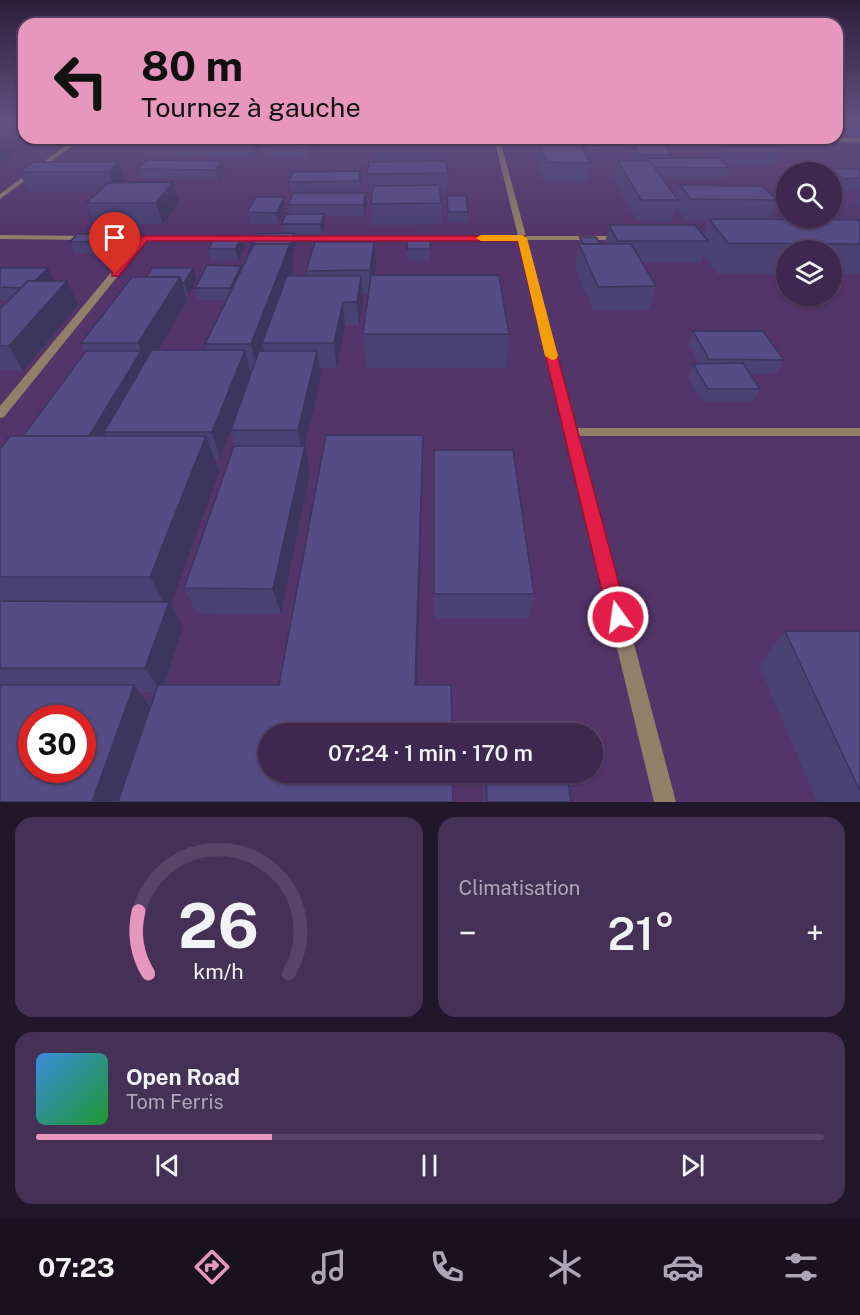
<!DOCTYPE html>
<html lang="fr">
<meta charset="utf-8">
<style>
body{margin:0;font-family:"Public Sans",sans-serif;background:#453056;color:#f1f3f6;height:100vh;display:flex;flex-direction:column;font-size:22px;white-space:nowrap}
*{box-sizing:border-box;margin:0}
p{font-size:20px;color:#ada6b7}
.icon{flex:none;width:33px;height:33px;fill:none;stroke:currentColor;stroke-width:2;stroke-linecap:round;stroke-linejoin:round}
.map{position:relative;height:802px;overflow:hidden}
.drawer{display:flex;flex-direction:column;gap:15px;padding:15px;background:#22162b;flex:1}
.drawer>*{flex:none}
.hud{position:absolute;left:18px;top:18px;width:825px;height:126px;border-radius:18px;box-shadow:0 2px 4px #0004,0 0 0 2px #574466;background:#e797bd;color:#111;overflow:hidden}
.controls{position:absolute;left:776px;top:162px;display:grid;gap:12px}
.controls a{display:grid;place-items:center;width:66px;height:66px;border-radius:50%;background:#3e284f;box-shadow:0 2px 4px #0004,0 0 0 2px #574466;font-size:30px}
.speed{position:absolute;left:18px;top:705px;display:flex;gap:12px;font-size:30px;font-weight:700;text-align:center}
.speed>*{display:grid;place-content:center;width:78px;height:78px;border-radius:50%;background:#3e284f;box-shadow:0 2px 4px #0004,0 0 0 2px #574466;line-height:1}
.speed .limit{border:9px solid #d22;background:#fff;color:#111}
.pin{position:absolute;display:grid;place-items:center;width:51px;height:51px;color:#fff;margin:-62px -26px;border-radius:50% 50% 50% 0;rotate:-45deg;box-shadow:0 0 6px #0007}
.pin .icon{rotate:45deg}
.me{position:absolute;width:66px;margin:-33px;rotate:346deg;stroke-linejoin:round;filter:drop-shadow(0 0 4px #0008)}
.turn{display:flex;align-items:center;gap:21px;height:126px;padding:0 24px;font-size:27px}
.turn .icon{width:78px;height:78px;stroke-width:2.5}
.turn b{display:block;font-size:42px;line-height:51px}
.big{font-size:45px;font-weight:600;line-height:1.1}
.drawer .card{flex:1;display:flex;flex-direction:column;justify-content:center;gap:9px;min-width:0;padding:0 21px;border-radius:18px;background:#453056}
.drawer .dial{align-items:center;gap:0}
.dial svg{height:156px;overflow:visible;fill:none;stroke:#574466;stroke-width:7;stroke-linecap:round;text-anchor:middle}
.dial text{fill:#f1f3f6;stroke:none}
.song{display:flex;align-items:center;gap:18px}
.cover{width:72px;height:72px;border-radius:9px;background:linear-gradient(135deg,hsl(210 70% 55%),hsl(130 70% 35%))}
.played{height:6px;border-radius:3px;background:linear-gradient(90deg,#e797bd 30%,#574466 30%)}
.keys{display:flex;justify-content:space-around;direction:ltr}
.heat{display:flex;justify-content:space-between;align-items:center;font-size:33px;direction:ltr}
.drawer .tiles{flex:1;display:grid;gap:15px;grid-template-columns:1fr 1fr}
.card:last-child{grid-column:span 2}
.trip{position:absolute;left:258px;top:723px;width:345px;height:60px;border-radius:30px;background:#3e284f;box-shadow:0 2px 4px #0004,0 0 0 2px #574466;font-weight:600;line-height:60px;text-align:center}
.tab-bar{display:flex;height:96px;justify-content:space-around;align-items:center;background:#191020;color:#ada6b7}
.tab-bar .icon{width:42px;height:42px}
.tab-bar .selected{color:#e797bd}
.tab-bar b{font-size:27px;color:#f1f3f6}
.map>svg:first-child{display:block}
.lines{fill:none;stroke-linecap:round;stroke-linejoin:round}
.minor{fill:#937e68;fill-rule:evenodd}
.wall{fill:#494172;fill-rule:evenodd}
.shaded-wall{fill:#3c355d}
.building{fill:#554c85;stroke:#3c355d;stroke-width:1.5;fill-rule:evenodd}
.route{fill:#e11d48;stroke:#92132f;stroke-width:1.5}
.slow{fill:#f59e0b}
</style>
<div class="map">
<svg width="860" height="802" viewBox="0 0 860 802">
<rect width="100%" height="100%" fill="#533569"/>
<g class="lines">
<g class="minor">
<path d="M0,137L175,138L176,139L173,141H79L0,199V194L72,141H0Z"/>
<path d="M241,138H395L392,140H244Z"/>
<path d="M427,138H493L490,140H430Z"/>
<path d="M494,138L725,139L722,141L500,140L526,236H623L627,238L623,240H527L577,428H860V436H579L676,802H654L519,240H147L4,417L0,418V406L138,240H103V236H518Z"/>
<path d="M756,138H860V142L758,141Z"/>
<path d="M0,235L89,236L93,238L89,240L0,239Z"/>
</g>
</g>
<g class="wall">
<path d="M837,119H860V133L837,134Z"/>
<path d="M158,138H252L261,146L255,156L163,155Z"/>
<path d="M268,138H315L316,146L310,157H264L262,147Z"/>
<path d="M535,138H578L579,140L627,149L625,159H589L590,163L587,182L544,181L533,149Z"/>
<path d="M707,138H771L782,147L775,165H726L729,168L726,178H662L677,198L680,185L777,200L769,219L860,220V274H831V250H786V274H717L703,255L700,263H642L656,286L649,310H593L575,267L580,237L600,244H605L609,225L703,236L708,220H685L676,207L672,221L636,220L614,180L618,161H635L630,153L632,144L672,155L671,158H711L703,150Z"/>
<path d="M447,141V160H376L375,142Z"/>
<path d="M119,162L125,181L123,182H173L179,202L163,224H94L86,203L98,192H28L19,172Z"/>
<path d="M137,169L225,171L218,180L140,179Z"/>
<path d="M830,169H860V189H840L831,183V172H829Z"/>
<path d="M360,171L361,181L360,191L291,192L289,182Z"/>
<path d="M448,173L447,192L440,193L441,203V224L373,225L371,204L372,193H369L367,174Z"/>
<path d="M860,190V206L854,202Z"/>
<path d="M366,193L367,204L364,216H324L325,225L322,235H294L296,245L292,256L294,266L290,276H306V271L376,264L374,275L509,334L506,368H366L363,334L369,294H363V299L359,326H345L337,368H319L321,376L305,446L310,472L281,614L196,613L184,588L235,446L231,430L232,426L220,459H214L219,472L171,604L183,627L164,685H279L423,471L417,685L0,802V449L23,436L85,352L81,343L146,277L193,268L197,280L188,295H185L187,300L158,350H207L205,344L227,300H198L195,288L242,269L249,254V251L284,233L282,224L290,214L288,205ZM139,692H155L150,707Z"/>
<path d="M447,196L468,212L467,223H448Z"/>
<path d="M286,208L278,224H250L247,212Z"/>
<path d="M118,233L122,244L117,252L75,254L70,242Z"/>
<path d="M431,237L430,260L407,261V249Z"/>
<path d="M245,248L238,260L211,261L208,249Z"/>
<path d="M0,268L54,281H53H67L78,305L23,371H0V309L9,300H0Z"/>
<path d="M693,331L784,360L777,373H749L760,389L753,402H702L688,377L693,364L699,363L688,344Z"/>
<path d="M434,450L534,594L529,619H434Z"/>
<path d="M785,631H860V802H817L759,665Z"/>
<path d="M481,772H567L571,802H483Z"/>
</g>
<g class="shaded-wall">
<path d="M18,129L25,146L0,163V140Z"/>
<path d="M252,138H260L261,146L255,156Z"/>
<path d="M314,138H315L316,146L310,157L309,148Z"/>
<path d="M223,161L225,171L218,180L215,170Z"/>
<path d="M119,162L125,181L115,192L108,172Z"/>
<path d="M360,171L361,181L360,191L359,181Z"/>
<path d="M173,182L179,202L163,224L156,203Z"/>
<path d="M366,193L367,204L364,216L363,205Z"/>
<path d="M284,197L286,208L278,224L277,213Z"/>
<path d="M324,214L325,225L322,235L321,224Z"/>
<path d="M118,233L122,244L117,252L112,241Z"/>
<path d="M294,233L296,245L292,256L294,266L266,343H262L264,350L257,369L251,344Z"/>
<path d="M242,236L245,248L238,260L235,249Z"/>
<path d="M374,242L376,264L371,294L370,270Z"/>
<path d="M241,266L244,278L233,300L230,288Z"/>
<path d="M48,268L54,281L35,300L29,288Z"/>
<path d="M193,268L197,280L188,295L184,283Z"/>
<path d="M361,276L363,299L359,326L357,302Z"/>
<path d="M180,277L187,300L148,368L104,432L111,447L83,445L141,351L138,343Z"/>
<path d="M67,281L78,305L23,371L9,346Z"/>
<path d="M343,302L345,326L337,368L334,343Z"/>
<path d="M245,350L251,375L220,459L212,432Z"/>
<path d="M317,351L321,376L305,446L310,472L281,614L273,589L303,456L298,430Z"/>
<path d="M423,435V471L416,717L415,685Z"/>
<path d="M206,436L219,472L171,604L183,627L161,692L145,668L167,609L150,577Z"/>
<path d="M134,685L157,716L130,802H92Z"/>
</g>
<g class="building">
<path d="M0,129H18L0,140Z"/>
<path d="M268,138H314L309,148L262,147Z"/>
<path d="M376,138H447V141L375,142Z"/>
<path d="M538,138H578L590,163L546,162Z"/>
<path d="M579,138H618L627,149L586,150Z"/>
<path d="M714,138H771L782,147L723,146Z"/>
<path d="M632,144H663L672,155H640Z"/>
<path d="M647,158H719L729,168L654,167Z"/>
<path d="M147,160L223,161L215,170L137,169Z"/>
<path d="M446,161L448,173L367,174L369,162Z"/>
<path d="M618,161H650L678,200H641Z"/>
<path d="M34,162H119L108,172H19Z"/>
<path d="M830,169H860V178L845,179Z"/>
<path d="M360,171L359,181L289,182L293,172Z"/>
<path d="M173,182L156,203H86L108,183Z"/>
<path d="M439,185L441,203L371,204L373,186Z"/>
<path d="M680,185L762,186L777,200L691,199Z"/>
<path d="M293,193H366L363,205H288Z"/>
<path d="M447,196H466L468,212H448Z"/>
<path d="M256,197H284L277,213L247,212Z"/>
<path d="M286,214H324L321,224H282Z"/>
<path d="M709,219L860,220V244L728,243Z"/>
<path d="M609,225H695L708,241H618Z"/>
<path d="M118,233L112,241L70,242L77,234Z"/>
<path d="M294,233L290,245V244H254L251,251H249L256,234Z"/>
<path d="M216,236H242L235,249H208Z"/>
<path d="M408,237H431L430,249H407Z"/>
<path d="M580,237H596L600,244H583Z"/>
<path d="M315,242H374L370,270L306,271Z"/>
<path d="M254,244H290L251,344H205Z"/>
<path d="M579,244H631L656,286L598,287Z"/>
<path d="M207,265L241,266L230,288H195Z"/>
<path d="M0,268H48L35,281H28L22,288L0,287Z"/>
<path d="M152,268H193L184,283H182L180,277H146Z"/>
<path d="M371,275H499L509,334H363Z"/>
<path d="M287,276H361L357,302H343L334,343H262Z"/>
<path d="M132,277H180L138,343H81Z"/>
<path d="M28,281H67L9,346H0V309Z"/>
<path d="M693,331H763L784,360L709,359Z"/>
<path d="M152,350H245L212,432H104Z"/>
<path d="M86,351H141L89,436H23Z"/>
<path d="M259,351H317L298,430H231Z"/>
<path d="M743,363L760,389H708L693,364Z"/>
<path d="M326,435H423L415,685H451L452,734H268V772H452L453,802H118L158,685H279Z"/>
<path d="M10,436H206L150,577H0V449Z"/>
<path d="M234,446H305L273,589L184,588Z"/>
<path d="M434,450H513L534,594H434Z"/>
<path d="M0,601L169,602L145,668H0Z"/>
<path d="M785,631H860V791Z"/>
<path d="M0,685H134L92,802H0ZM32,718H82V770H32Z"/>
<path d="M486,772H567L571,802H487Z"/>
</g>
<linearGradient id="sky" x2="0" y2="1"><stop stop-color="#2e1d3a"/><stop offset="0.52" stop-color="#605181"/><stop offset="1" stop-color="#605181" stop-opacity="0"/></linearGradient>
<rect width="860" height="231" fill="url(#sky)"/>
<path class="route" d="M144,236H525L628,617L625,623L618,626L611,623L608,617L518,241H147L119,276H112V271L141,237Z"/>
<path class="slow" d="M522,235L527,238L558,356L556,359L552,360L545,356L518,241H481L476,238L481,235Z"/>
</svg>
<div class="controls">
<a><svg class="icon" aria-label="search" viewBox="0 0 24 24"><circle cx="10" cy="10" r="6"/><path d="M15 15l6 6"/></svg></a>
<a><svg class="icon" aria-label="layers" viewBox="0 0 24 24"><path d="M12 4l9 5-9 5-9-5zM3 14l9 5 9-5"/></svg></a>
</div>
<div class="speed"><div class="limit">30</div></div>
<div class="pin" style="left:115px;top:274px;background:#d93025"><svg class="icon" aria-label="arrive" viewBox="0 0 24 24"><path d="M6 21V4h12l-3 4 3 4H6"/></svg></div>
<svg class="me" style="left:618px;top:617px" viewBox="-20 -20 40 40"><circle r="17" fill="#e11d48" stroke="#fff" stroke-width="3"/><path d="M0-11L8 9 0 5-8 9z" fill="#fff"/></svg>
<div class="trip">07:24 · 1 min · 170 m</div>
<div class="hud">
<div class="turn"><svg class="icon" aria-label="left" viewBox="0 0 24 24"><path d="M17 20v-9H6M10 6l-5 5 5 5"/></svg><div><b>80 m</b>Tournez à gauche</div></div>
</div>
</div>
<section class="drawer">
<div class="tiles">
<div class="card dial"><svg viewBox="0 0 100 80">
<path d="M14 69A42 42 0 1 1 86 69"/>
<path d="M14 69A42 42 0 0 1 9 37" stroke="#e797bd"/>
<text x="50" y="56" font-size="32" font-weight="700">26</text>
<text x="50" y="72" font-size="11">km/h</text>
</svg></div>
<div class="card"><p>Climatisation</p>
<div class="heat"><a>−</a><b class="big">21°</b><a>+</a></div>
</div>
<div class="card">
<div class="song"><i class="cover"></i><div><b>Open Road</b><p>Tom Ferris</p></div></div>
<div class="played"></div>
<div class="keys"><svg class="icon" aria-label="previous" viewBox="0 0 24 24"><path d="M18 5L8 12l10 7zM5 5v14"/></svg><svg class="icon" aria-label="pause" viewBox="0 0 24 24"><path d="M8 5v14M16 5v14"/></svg><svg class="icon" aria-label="next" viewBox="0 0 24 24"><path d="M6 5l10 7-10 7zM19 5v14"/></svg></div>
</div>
</div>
</section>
<nav class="tab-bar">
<b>07:23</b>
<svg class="icon selected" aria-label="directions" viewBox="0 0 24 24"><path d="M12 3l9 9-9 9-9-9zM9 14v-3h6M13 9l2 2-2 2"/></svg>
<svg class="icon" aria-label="music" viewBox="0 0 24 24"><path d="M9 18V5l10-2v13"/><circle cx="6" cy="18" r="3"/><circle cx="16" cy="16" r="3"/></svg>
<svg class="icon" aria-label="phone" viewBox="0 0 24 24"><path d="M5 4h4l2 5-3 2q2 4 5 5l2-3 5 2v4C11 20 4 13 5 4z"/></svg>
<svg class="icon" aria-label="climate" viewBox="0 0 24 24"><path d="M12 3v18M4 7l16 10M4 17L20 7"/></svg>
<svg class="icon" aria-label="car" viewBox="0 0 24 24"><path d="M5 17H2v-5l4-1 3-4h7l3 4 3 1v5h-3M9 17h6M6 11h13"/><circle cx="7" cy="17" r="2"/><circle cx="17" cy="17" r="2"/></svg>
<svg class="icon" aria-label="filters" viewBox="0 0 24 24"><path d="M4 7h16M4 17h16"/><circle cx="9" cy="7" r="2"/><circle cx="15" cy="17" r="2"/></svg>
</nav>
